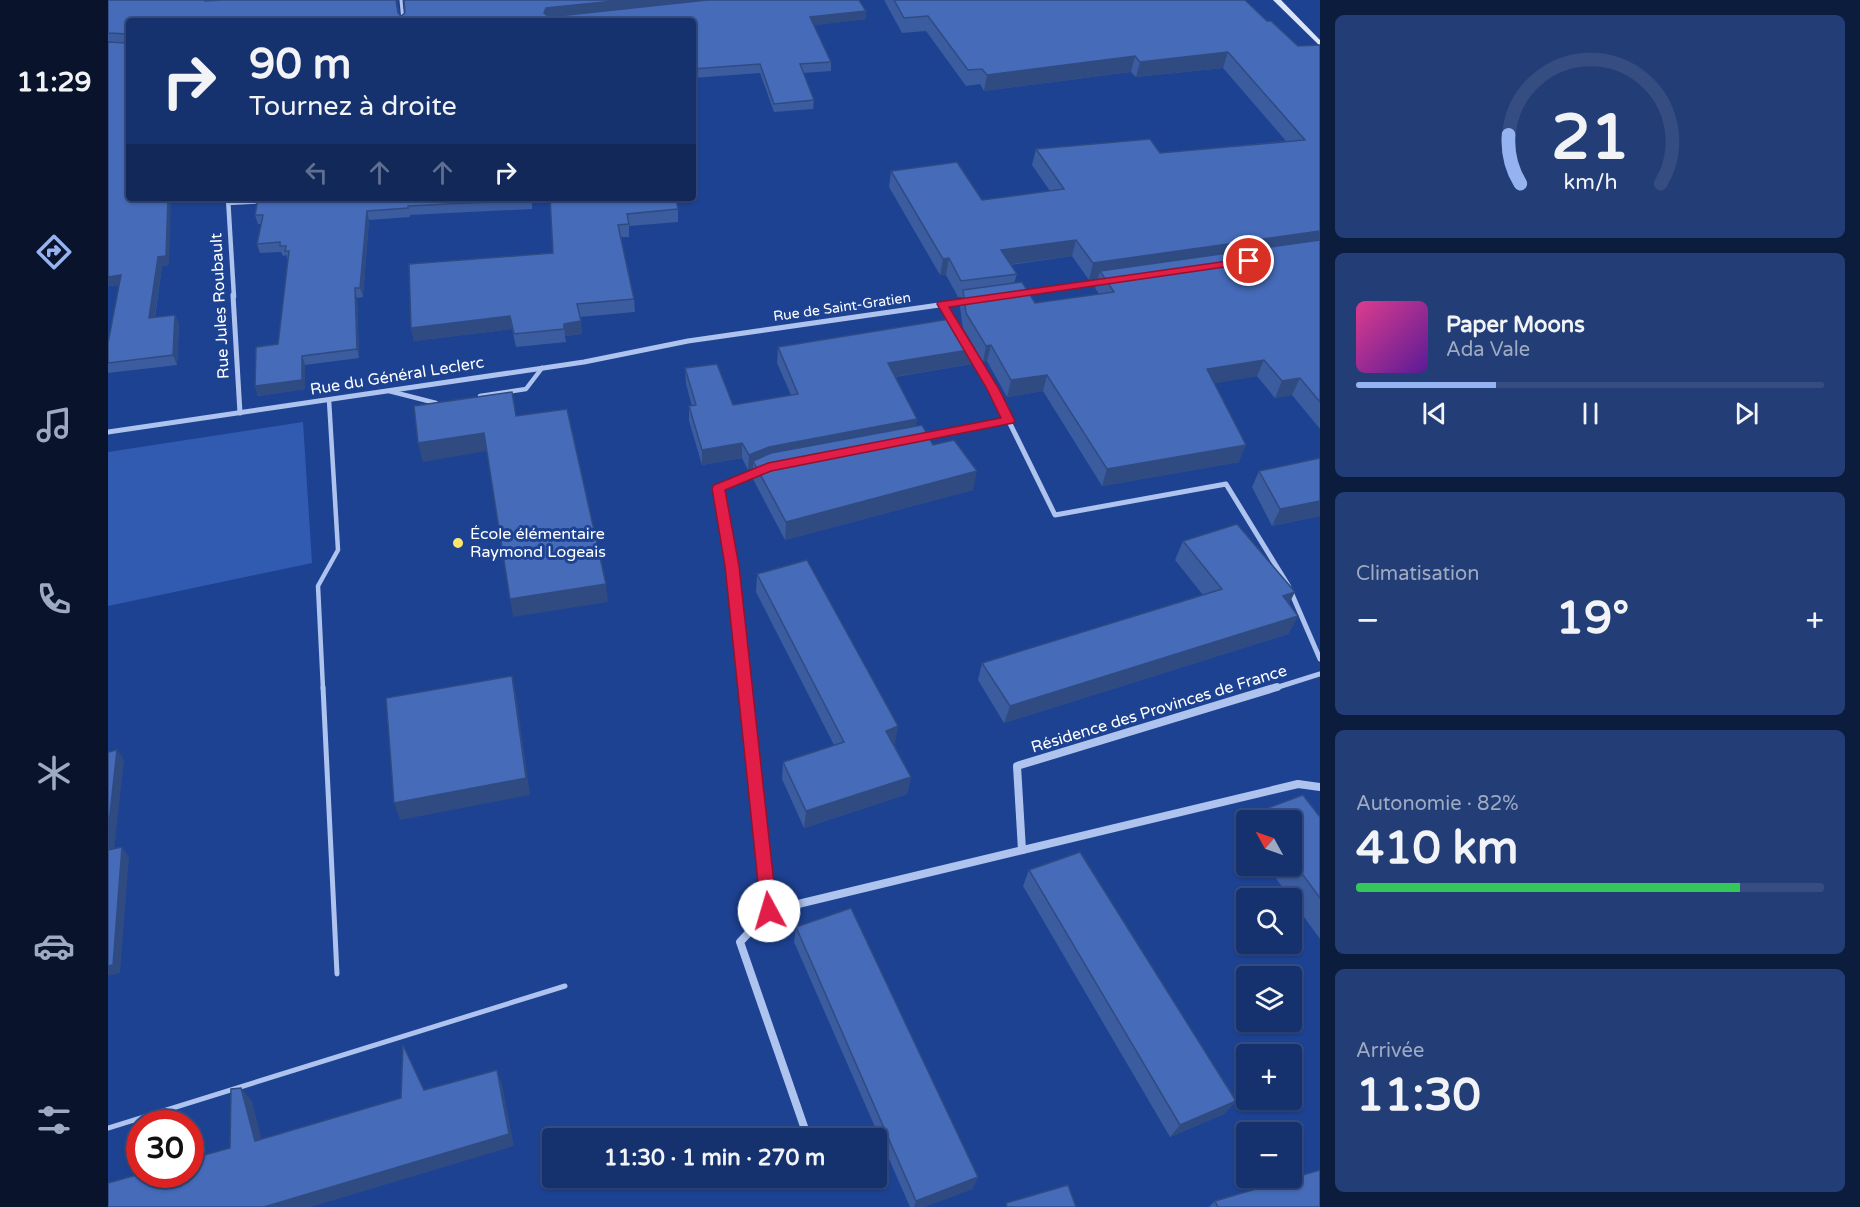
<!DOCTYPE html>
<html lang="fr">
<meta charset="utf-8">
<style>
body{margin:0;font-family:"Varela Round",sans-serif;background:#233e76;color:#f1f3f6;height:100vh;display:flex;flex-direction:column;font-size:22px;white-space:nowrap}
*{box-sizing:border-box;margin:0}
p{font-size:20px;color:#9eaac2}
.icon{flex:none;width:33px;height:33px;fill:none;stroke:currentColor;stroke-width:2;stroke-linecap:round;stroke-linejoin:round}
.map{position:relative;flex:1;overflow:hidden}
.side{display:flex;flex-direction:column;gap:15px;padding:15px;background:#0c1c3c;width:540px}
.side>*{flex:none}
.guide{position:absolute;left:18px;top:18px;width:570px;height:183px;border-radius:6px;box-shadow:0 2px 4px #0004,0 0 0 2px #354d81;background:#16326e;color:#f1f3f6;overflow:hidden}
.needle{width:39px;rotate:310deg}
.tools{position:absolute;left:1128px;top:810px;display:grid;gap:12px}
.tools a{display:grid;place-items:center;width:66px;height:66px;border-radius:6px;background:#16326e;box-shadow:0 2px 4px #0004,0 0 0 2px #354d81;font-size:30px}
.speed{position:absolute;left:18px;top:1110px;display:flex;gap:12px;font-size:30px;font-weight:700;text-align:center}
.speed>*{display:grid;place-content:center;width:78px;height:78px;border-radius:50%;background:#16326e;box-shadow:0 2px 4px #0004,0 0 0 2px #354d81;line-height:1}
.speed .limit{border:9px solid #d22;background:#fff;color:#111}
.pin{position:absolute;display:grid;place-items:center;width:51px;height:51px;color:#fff;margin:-26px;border:3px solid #fff;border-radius:50%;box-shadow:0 2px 6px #0007}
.me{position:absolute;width:66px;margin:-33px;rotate:354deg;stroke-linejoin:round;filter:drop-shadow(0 0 4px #0008)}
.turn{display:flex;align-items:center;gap:21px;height:126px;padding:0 24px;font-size:27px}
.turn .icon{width:78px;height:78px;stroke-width:2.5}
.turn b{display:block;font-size:42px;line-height:51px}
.lanes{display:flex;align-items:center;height:57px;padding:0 24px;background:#0003;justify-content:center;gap:30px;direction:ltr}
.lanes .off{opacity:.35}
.big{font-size:45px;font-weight:700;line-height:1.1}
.side .card{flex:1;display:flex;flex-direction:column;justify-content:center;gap:9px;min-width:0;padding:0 21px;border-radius:9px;background:#233e76}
.side .dial{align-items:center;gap:0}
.dial svg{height:156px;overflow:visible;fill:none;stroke:#354d81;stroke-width:7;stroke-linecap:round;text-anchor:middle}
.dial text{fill:#f1f3f6;stroke:none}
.song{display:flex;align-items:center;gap:18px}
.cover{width:72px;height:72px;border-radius:9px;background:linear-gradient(135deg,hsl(330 70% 55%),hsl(270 70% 35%))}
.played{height:6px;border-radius:3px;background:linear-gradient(90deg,#95b2f1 30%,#354d81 30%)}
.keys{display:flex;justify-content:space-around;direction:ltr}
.heat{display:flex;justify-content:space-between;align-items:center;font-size:33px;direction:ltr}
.charge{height:9px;border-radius:4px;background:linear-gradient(90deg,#34c759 82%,#354d81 0)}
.trip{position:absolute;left:434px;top:1128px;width:345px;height:60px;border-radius:6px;background:#16326e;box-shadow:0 2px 4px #0004,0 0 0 2px #354d81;font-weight:700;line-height:60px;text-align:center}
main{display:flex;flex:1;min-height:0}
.tab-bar{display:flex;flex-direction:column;width:108px;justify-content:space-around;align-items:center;background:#09142c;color:#9eaac2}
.tab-bar .icon{width:42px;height:42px}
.tab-bar .current{color:#95b2f1}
.tab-bar b{font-size:27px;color:#f1f3f6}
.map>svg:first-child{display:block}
.green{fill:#305bb0}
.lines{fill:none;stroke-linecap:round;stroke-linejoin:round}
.service-far2{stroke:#aec3ee;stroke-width:3}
.service-far1{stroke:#aec3ee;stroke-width:4.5}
.service{stroke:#aec3ee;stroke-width:5}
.minor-far2{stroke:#aec3ee;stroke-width:4.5}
.minor-far1{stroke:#aec3ee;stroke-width:5}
.minor{stroke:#aec3ee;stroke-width:8}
.secondary{fill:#dbe5fa;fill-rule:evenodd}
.wall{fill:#3b5c9f;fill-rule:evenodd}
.shaded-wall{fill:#304b82}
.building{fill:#456bb9;stroke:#304b82;stroke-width:1.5}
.route{fill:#e11d48;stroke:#92132f;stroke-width:1.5}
.poi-dot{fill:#fee66d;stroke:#1d4292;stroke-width:2}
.labels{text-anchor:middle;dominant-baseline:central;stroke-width:6;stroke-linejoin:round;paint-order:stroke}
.far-street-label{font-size:14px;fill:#fff;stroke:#1d4292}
.street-label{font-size:16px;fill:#fff;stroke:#1d4292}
.poi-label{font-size:16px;fill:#fff;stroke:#1d4292;text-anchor:start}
</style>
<main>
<nav class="tab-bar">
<b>11:29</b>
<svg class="icon current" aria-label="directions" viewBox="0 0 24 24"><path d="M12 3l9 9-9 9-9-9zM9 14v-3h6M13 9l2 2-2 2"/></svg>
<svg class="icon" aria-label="music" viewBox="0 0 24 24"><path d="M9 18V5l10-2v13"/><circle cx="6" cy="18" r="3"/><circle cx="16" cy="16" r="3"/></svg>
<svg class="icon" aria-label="phone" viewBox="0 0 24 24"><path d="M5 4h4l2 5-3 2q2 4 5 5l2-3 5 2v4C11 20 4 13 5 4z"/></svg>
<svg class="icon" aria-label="climate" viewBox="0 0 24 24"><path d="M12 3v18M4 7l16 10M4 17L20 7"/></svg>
<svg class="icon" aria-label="car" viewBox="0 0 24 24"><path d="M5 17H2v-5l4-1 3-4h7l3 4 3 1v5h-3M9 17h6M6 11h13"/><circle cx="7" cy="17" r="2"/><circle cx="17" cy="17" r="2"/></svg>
<svg class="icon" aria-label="filters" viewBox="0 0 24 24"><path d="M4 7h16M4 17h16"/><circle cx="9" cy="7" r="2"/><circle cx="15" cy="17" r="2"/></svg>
</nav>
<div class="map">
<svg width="1212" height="1207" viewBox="0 0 1212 1207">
<rect width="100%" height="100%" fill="#1d4292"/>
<path class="green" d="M195,422L204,563L0,606V452Z"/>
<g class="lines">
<path class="service-far2" d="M293,0L295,21"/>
<g class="service-far1">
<path d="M281,391L328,403"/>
<path d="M372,396L418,389L434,368"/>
<path d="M215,689L210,586L230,550L221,400"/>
</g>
<g class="service">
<path d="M215,687L229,974"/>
<path d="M0,1128L457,986"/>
</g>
<g class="minor-far2">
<path d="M120,198L126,297"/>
<path d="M120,203L157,201"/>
<path d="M914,293L996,281"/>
</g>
<g class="minor-far1">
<path d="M125,295L132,413"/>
<path d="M834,304L847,324"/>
<path d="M862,351L885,389L947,515L1118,484L1180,585L1212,659"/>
<path d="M0,432L476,362L580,341L859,301"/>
<path d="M814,437L901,421"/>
<path d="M637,689L624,566L611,488L652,471"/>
<path d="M1164,689L1212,674"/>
</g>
<g class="minor">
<path d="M637,687L661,911L1190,784L1212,787"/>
<path d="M914,850L909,766L1169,687"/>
<path d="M661,911L632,942L700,1138"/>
</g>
<path class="secondary" d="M1165,0H1173L1212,40V46Z"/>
</g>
<g class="wall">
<path d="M0,0H97L98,1L112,0H276L290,8L291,14L293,16L758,11V19L706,25L723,62V71L695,73L706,100L705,109L666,112L652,73L585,78V21H21V198L61,265L54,266L47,317L67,315L71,324L69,365L0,373V343L11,285L0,286Z"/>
<path d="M776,0H1137L1159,21L1190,46L1212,45V429L1184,395L1167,398L1149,376L1106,383L1131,462L994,486L935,391L899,397L879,361L875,362L867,350L864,364L787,377L808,426L865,490L677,540L645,479V468L640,470L634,458L594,465L581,421V406H584L578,384L577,368L625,405L683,395L669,363L670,347L855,329L852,307L854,297H850L838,275H832L781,187L783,171L874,200L942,191L924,165L928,149L1052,153L1178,141L1115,68L1028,77L1023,72L876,91L872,84L858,86L818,31L794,33ZM964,256L981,280L990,278L987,288L991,294L927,303L906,283L909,274L902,265Z"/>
<path d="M150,198H424V209L302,215V217L261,220L255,297L249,298L251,358L197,365V389L150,396L147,386L170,344L180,260L178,255L175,256L173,252L152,253L149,244L153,224H150L147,215Z"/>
<path d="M442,198L570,209V222L521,226V237H512L526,299L527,312L472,317L474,334L457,336L458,342L408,347L404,329L306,341L303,328L445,253Z"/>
<path d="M1212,458V516L1164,526L1144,487L1151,471Z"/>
<path d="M1075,541L1181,604L1190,616L1180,634L896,723L870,680L874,663L1095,595L1067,560Z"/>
<path d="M649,574L787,744H786L803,777L799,794L696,828L674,779L675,762L726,745L648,592Z"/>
<path d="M1149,812L1212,817V939L1159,866H1184V820H1143Z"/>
<path d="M1138,828V837L1135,833Z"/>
<path d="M921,870L1128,1101L1116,1114L1062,1137L915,886Z"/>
<path d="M688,927L870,1177L864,1189L816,1207H802L686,942Z"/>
<path d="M1107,1201L1212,1207H1101Z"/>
</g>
<g class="shaded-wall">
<path d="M516,0H596L437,21L436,13L438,8Z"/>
<path d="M758,11V19L701,26L702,17Z"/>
<path d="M1120,52L1115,68L1028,77L1032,62Z"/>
<path d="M1027,56L1023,72L876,91L879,75Z"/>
<path d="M60,198H63L61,265L54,266L45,327L41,318Z"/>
<path d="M259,211L261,220L255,297L252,288Z"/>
<path d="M1212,231V245L992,271L990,278L981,280L985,263Z"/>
<path d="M968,240L964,256L890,266L893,250Z"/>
<path d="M841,258L838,275H832L835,259Z"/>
<path d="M13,275L17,284L0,286V277Z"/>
<path d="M247,288L249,298L251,358L249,349Z"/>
<path d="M67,315L71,324L69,365L65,355Z"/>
<path d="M402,316L404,329L306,341L303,328Z"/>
<path d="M473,321L474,334L457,336L456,324Z"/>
<path d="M883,345L879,361L875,362L878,346Z"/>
<path d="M867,349L864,364L778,378L780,363Z"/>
<path d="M194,356L197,365V389L150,396L147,386Z"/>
<path d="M1156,360L1149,376L1092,386L1099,369Z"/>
<path d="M939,375L935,391L899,397L903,380Z"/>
<path d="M1192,378L1184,395L1167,398L1174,381Z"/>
<path d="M809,419L807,434L645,461V468L640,470L641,455L661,447Z"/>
<path d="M376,433L379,451L315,462L310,443Z"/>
<path d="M634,443V458L594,465V450Z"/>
<path d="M1138,445L1131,462L994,486L999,469Z"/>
<path d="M869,471L865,490L677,540L678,522Z"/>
<path d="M1212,501V516L1164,526L1172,509Z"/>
<path d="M498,584L500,602L405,617L402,599Z"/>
<path d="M1187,592L1178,610L1175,596Z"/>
<path d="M1190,616L1180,634L896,723L902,706Z"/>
<path d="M404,676L408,694L422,795L292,820L286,803Z"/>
<path d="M790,726L787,744L775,748L778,731Z"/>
<path d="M9,750L16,760L5,860L0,853V832Z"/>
<path d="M803,777L799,794L696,828L698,811Z"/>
<path d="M14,847L21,857L12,973L0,976V966Z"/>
<path d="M389,1070L394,1084L406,1146L203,1207H156Z"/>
<path d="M133,1088L144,1101L157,1153L147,1141Z"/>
<path d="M1128,1101L1116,1114L1062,1137L1072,1125Z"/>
<path d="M870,1177L864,1189L816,1207H806L808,1201Z"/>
</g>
<g class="building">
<path d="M0,0H96L97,1L112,0H288L290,13L293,16L297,13L296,0H516L438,8L436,13L441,17L599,0H751L758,11L702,17L723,62L692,64L706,100L666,104L652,64L585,69V21H21V37L19,34L0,33Z"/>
<path d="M786,0H1137L1159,21H1163L1190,46L1212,45V231L985,263L968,240L893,250L909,274L853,281L841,258L835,259L783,171L849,162L874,200L956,189L928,149L1042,139L1052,153L1197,140L1120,52L1032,62L1027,56L879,75L874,69L860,70L820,16L796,18Z"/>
<path d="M21,40V198H60L58,256L50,257L41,318L67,315L65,355L0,363V343L13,275L0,277V42L18,43Z"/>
<path d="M150,198H423V200L300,206V208L259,211L252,288H247L249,349L194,356V380L147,386L148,347L170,344L181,251H177L178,246H172V242L149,244L155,215H147Z"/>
<path d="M442,198H568L570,209L519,214L521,224L510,225L526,299L469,304L473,321L456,324V329L406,334L402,316L303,328L301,264L445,253Z"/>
<path d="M1212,240V402L1192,378L1174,381L1156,360L1099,369L1138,445L999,469L939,375L903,380L883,345L878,346L858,313L855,290L914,282L927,303L1006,292L992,271Z"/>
<path d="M848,318L867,349L780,363L809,419L661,447L641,455L634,443L594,450L581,406L588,405L577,368L609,364L625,405L690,394L670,347Z"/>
<path d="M404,392L408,416L459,409L498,584L402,599L376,433L310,443L306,406Z"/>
<path d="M814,425L825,445L846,440L869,471L678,522L645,461L663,453Z"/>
<path d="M1212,458V501L1172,509L1151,471Z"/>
<path d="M1129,524L1187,592L1175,596L1190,616L902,706L874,663L1114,589L1075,541Z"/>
<path d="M699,560L790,726L778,731L803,777L698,811L675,762L736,742L649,574Z"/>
<path d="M404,676L418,778L286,803L278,698Z"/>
<path d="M9,750L0,832V752Z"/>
<path d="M1195,795L1212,817V898L1184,860V820H1155L1149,812Z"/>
<path d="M14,847L5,965L0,966V850Z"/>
<path d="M972,852L1128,1101L1072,1125L921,870Z"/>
<path d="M743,908L870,1177L808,1201L688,927Z"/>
<path d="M295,1045L316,1090L389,1070L401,1134L156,1207H0V1183L32,1174H82V1159L122,1148L123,1089L133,1088L147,1141L293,1098Z"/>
<path d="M1212,1170V1207H1110L1107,1201Z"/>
<path d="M960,1185L968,1207H899L898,1203Z"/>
</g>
<path class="route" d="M1141,258L1146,261L1144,263L841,307L891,389L907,421L905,423L663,471L617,490L631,566L669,911L667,917L661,919L655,917L653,911L617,566L604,488L606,485L660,463L893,418L879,389L829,304L830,302Z"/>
<circle class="poi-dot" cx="350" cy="543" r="6"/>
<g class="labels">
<g class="far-street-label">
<text transform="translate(734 307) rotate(-8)">Rue de Saint-Gratien</text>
</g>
<g class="street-label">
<text transform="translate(112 306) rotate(-93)">Rue Jules Roubault</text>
<text transform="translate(289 376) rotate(-9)">Rue du Général Leclerc</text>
<text transform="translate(1051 709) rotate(-17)">Résidence des Provinces de France</text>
</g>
<g class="poi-label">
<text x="362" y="534">École élémentaire<tspan x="362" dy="18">Raymond Logeais</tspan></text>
</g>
</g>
</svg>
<div class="tools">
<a><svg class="needle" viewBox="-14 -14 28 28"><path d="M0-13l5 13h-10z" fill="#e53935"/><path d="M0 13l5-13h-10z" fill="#9eaac2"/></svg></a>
<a><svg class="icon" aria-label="search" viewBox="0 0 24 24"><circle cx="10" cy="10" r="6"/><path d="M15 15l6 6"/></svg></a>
<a><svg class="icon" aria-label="layers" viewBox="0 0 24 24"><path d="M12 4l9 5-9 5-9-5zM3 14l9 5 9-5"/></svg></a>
<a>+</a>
<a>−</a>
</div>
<div class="speed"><div class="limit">30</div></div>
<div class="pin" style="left:1141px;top:261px;background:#d93025"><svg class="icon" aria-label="arrive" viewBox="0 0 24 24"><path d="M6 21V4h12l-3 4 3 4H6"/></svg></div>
<svg class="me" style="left:661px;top:911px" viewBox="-20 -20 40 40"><circle r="19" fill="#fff"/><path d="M0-13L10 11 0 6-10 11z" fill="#e11d48"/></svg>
<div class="trip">11:30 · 1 min · 270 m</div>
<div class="guide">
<div class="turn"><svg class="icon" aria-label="right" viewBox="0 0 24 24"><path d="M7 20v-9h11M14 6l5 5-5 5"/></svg><div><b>90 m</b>Tournez à droite</div></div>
<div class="lanes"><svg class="icon off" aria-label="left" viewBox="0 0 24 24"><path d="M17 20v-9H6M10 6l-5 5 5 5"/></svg><svg class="icon off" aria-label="ahead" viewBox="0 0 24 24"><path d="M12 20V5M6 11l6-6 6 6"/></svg><svg class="icon off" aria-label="ahead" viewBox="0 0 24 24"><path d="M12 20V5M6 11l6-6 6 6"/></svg><svg class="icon" aria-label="right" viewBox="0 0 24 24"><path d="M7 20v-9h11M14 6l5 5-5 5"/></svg></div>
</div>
</div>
<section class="side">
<div class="card dial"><svg viewBox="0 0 100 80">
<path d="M14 69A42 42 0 1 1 86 69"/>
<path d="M14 69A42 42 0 0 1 8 44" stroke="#95b2f1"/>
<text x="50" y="56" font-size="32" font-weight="700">21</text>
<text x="50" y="72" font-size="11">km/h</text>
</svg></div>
<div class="card">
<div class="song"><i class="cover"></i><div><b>Paper Moons</b><p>Ada Vale</p></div></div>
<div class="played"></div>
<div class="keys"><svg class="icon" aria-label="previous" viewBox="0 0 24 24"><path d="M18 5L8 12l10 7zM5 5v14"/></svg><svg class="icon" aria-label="pause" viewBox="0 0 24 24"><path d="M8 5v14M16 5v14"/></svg><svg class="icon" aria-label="next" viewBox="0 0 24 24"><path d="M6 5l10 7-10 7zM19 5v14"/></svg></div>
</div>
<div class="card"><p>Climatisation</p>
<div class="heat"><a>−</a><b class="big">19°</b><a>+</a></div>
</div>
<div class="card"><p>Autonomie · 82%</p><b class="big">410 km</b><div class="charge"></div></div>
<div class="card"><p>Arrivée</p><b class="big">11:30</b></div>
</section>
</main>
